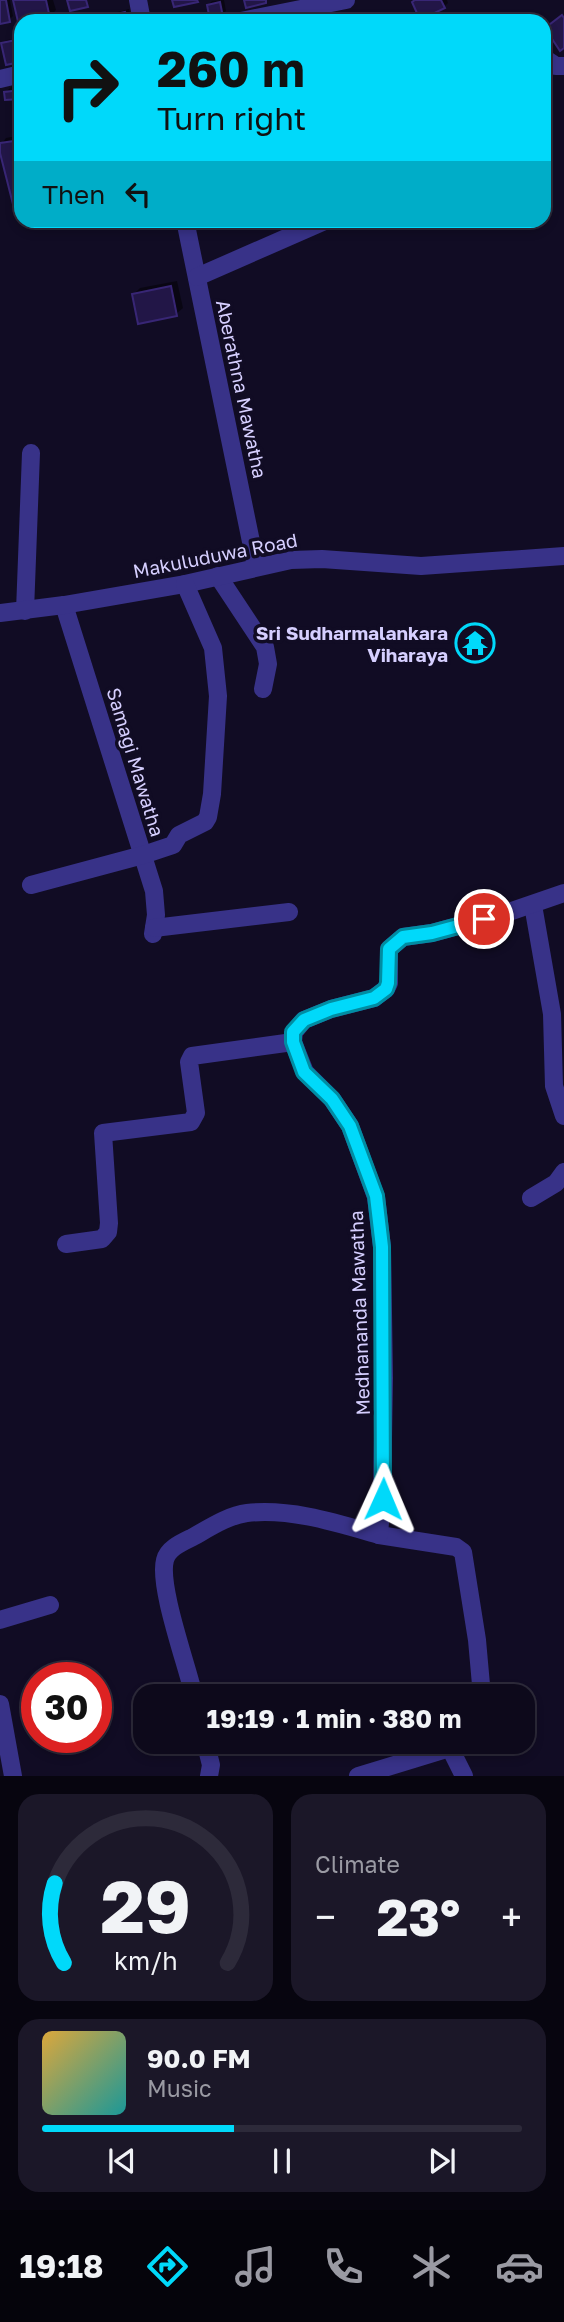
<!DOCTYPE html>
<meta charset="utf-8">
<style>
body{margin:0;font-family:"Golos Text",sans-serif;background:#1b1728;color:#f1f3f6;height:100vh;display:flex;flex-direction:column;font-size:26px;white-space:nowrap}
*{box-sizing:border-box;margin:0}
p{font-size:23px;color:#9a9aa3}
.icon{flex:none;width:38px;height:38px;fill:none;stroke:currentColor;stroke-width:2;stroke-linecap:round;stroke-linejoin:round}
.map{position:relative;height:1776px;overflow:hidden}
.details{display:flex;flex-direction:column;gap:18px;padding:18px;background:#07050f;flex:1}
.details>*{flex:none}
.top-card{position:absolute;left:14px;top:14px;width:537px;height:214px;border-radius:21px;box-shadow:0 4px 10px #0003,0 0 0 2px #2d2a3a;background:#00d9fa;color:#111;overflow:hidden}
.speed{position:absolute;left:21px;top:1662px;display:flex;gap:14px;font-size:35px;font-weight:700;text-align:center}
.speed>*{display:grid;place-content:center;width:91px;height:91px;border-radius:50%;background:#0d091b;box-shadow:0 4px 10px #0003,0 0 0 2px #2d2a3a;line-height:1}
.speed .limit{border:10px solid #d22;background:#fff;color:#111}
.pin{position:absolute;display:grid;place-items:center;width:60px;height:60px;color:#fff;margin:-30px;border:4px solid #fff;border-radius:50%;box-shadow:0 2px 7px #0007}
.me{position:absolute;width:77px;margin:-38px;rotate:1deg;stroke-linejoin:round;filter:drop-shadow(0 0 5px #0008)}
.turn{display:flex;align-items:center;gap:24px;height:147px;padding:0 28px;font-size:32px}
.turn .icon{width:91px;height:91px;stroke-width:2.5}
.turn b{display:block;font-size:49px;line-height:60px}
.then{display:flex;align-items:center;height:66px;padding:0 28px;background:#0003;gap:14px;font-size:26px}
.big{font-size:52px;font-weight:700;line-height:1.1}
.details .card{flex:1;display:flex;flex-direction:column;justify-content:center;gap:10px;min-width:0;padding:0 24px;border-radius:21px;background:#1b1728}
.details .dial{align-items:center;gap:0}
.dial svg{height:182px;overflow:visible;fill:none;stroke:#2d2a3a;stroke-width:7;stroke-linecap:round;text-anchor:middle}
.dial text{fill:#f1f3f6;stroke:none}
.song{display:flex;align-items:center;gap:21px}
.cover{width:84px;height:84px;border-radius:10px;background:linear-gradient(135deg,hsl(40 70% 55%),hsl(180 70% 35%))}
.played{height:7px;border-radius:4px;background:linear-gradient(90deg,#00d9fa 40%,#2d2a3a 40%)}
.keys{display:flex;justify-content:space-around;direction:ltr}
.heat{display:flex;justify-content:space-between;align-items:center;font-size:38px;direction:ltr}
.details .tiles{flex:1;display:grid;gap:18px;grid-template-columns:1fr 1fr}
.card:last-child{grid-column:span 2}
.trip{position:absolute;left:133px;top:1684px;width:402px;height:70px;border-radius:21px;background:#0d091b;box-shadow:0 4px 10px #0003,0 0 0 2px #2d2a3a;font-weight:700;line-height:70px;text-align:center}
.menu{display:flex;height:112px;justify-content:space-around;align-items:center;background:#05040b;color:#9a9aa3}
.menu .icon{width:49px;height:49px}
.menu .active{color:#00d9fa}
.menu b{font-size:32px;color:#f1f3f6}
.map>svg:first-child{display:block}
.shadow{fill:#0007}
.building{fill:#221647;stroke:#382675;stroke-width:2}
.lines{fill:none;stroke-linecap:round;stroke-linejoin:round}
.minor{stroke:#383288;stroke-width:18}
.route-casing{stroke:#008da2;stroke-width:18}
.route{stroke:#00d9fa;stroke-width:12}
.labels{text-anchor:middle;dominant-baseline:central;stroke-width:7;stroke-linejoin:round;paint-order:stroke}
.street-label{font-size:19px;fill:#d6cfff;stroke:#110c24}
.poi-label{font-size:19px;font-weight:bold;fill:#d6cfff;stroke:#110c24;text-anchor:end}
</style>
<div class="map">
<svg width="564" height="1776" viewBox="0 0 564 1776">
<rect width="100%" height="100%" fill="#110c24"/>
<g class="shadow">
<path d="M0,0H10L13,16L9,20L0,22Z"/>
<path d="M15,0H53L56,10L49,17L21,21L20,24Z"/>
<path d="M224,0L226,11L222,15L208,5L212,1Z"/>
<path d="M416,0H447L448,3L444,7Z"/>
<path d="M129,9L132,21H79L102,15L103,20L110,14Z"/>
<path d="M20,38L21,59L19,61L3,44L7,40Z"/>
<path d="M21,85V97L6,92L12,86Z"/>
<path d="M544,103L550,111L544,116Z"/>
<path d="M21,135V213L0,146L6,138Z"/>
<path d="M177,281L183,308L176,314L134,294L140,288Z"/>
</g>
<g class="building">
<path d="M0,0H6L10,22L0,24Z"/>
<path d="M13,0H46L50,18L39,21H21L19,26Z"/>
<path d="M67,0H86L88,7L70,11Z"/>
<path d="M172,0H197L198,2L174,7Z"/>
<path d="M244,0H266V3L246,8Z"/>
<path d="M415,0H441L445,8L420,20L412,2Z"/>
<path d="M220,2L223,17L210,20L207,5Z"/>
<path d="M125,12L127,21H105L104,17Z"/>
<path d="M562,15L564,18V48L560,51L545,28Z"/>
<path d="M16,40L20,62L6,65L1,43Z"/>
<path d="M21,90V99L5,100L4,92Z"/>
<path d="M21,140V215L16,216L0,153V143Z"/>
<path d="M201,220H223L203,228Z"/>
<path d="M171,286L177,316L138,324L132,294Z"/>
</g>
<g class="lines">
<g class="minor">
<path d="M138,0L142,21"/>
<path d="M241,21L346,0"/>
<path d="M544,58L556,66H564"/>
<path d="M0,79L21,74"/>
<path d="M185,220L256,566"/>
<path d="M197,277L327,220"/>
<path d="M218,576L265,647L268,664L263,689"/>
<path d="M64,605L154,891L156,915L153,934"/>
<path d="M25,611L31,453"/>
<path d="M0,613L64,605L185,584L291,560L322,559L421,566L564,556"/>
<path d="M31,885L143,855L173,845L179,835L205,822L208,817L212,794L218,696L213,648L185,584"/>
<path d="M533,905L552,1014L554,1086L564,1116"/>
<path d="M154,928L289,912"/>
<path d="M531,1198L556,1183L564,1172"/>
<path d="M66,1244L102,1239L108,1232L109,1223L103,1133L191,1122L196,1113L189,1062L192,1056L293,1042"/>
<path d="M379,1535L456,1547L463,1552L477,1640L482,1696"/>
<path d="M0,1620L50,1605"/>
<path d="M194,1696C187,1665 158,1586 165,1560C168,1548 183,1542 193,1537C209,1528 229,1515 247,1513C291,1508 337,1523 379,1535L382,1498L384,1378L382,1247L376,1197L350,1126L332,1099L305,1072L293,1042L294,1032L304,1020L331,1009L374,998L386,989L389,983V949L403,937L432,933L509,912L564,893"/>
<path d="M0,1704L13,1776"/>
<path d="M205,1741L211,1765L209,1776"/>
<path d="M461,1741L450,1748L464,1776"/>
<path d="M358,1776L450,1748"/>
</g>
</g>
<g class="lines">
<g class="route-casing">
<path id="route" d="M383,1499L382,1247L376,1196L350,1126L332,1099L304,1072L293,1042V1032L304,1020L331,1009L374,998L386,989L388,983L389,949L403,937L432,933L484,919"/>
</g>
<use href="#route" class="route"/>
</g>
<defs>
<g id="temple-ring" transform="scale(2.0125)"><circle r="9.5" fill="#110c24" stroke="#00d9fa" stroke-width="1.5"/><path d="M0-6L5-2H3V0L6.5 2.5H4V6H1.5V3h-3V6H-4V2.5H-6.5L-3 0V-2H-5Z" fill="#00d9fa"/></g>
</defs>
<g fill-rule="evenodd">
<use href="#temple-ring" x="475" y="643"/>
</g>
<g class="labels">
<g class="street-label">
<text transform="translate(242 389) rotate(78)">Aberathna Mawatha</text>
<text transform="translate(215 555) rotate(-11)">Makuluduwa Road</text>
<text transform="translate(136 762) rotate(73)">Samagi Mawatha</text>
<text transform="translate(359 1313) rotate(-92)">Medhananda Mawatha</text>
</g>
<g class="poi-label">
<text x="448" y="632">Sri Sudharmalankara<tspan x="448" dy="22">Viharaya</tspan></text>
</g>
</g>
</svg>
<div class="speed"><div class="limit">30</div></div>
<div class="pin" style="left:484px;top:919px;background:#d93025"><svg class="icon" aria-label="arrive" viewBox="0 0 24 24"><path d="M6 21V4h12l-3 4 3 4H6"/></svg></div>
<svg class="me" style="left:383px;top:1499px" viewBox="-20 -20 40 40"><path d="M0-17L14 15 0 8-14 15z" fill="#00d9fa" stroke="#fff" stroke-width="4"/></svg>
<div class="trip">19:19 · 1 min · 380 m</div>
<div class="top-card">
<div class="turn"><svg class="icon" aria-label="right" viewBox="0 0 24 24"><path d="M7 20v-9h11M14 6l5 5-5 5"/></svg><div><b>260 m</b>Turn right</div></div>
<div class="then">Then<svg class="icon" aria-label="left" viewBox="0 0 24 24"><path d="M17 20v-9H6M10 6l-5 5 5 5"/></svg></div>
</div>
</div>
<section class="details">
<div class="tiles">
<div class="card dial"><svg viewBox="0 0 100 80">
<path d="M14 69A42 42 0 1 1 86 69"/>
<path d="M14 69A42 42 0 0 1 10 34" stroke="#00d9fa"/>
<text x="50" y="56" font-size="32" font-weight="700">29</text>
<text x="50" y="72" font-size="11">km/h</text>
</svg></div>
<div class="card"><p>Climate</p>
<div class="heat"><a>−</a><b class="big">23°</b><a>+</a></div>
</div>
<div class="card">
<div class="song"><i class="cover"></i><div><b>90.0 FM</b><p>Music</p></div></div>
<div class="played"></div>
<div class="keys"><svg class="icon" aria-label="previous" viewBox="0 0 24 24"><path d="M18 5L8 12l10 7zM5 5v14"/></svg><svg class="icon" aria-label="pause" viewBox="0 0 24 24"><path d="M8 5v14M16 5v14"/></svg><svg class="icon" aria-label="next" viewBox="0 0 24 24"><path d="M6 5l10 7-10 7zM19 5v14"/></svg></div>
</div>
</div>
</section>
<nav class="menu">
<b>19:18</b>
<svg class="icon active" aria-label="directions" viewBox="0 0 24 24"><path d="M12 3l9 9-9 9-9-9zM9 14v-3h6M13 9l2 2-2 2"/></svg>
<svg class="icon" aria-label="music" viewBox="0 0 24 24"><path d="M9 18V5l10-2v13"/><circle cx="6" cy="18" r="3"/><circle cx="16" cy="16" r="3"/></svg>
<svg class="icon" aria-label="phone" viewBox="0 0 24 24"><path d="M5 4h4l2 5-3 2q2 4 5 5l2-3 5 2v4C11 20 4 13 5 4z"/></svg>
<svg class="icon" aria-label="climate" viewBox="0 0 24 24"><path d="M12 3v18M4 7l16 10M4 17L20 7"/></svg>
<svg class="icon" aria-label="car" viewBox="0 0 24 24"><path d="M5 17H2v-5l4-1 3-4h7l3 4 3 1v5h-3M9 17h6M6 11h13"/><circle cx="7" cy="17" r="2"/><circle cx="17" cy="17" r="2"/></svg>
</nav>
